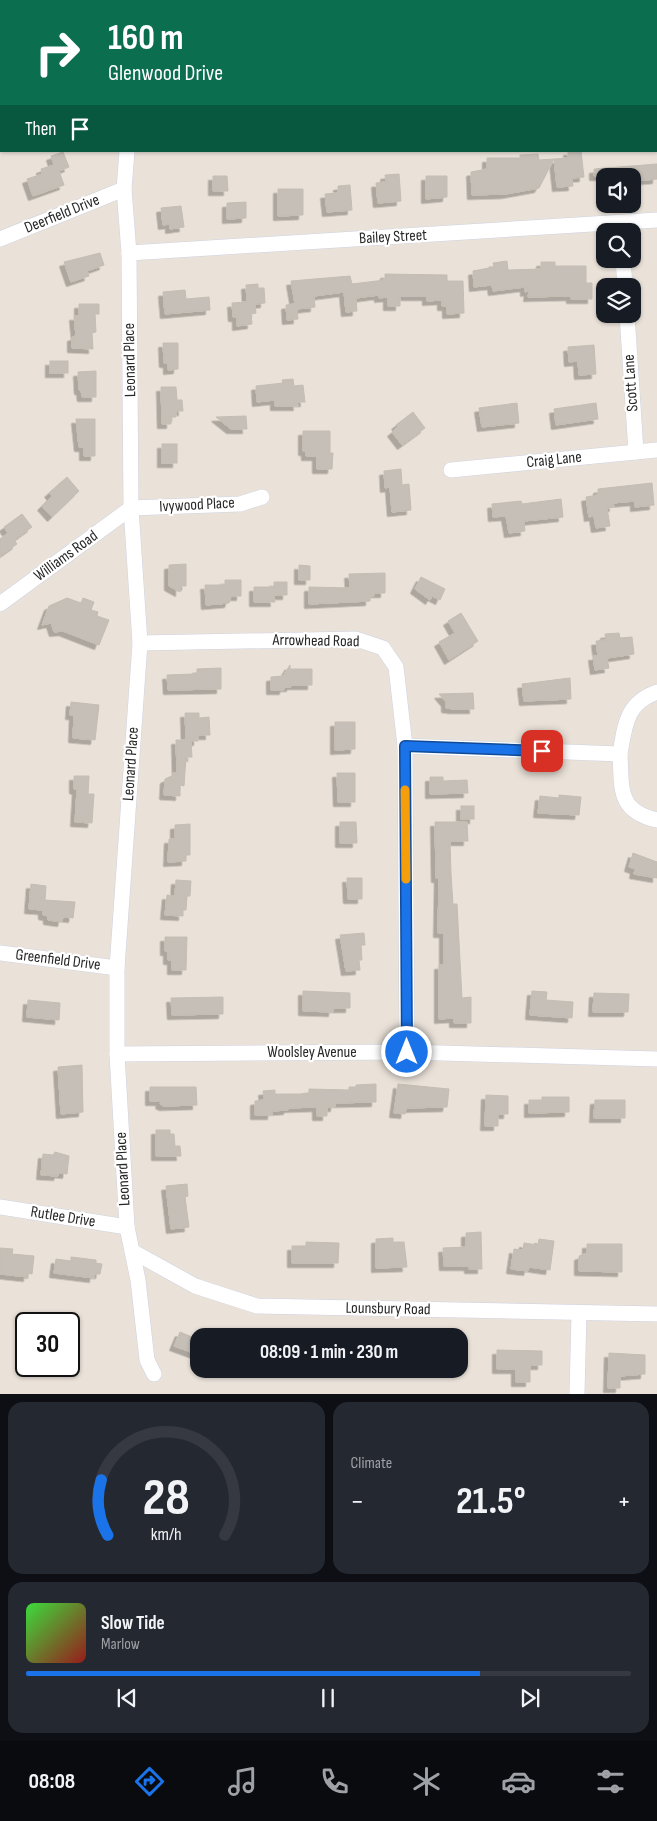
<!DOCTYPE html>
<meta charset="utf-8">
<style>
body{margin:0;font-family:"Sofia Sans Condensed",sans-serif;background:#242831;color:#f1f3f6;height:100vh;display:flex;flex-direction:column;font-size:19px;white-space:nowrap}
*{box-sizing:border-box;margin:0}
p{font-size:16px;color:#9ea1a6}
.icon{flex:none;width:28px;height:28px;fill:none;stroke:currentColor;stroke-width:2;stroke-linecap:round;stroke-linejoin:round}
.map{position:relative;height:1394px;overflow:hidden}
.details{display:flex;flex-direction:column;gap:8px;padding:8px;background:#0d0f14;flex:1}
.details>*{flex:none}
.guide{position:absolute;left:0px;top:0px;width:658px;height:152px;box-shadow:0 1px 4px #0004;background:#0b6e4f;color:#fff;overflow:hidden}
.tools{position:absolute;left:596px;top:168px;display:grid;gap:10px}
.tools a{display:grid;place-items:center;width:45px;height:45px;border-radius:10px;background:#171b24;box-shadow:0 1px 4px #0004;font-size:25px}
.speed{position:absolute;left:15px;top:1312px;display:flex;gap:10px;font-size:25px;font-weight:700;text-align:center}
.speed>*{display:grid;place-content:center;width:65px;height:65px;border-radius:50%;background:#171b24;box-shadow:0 1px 4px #0004;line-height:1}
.speed .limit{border:2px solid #111;border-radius:8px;background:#fff;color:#111}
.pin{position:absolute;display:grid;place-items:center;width:42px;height:42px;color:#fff;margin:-21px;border-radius:10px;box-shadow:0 2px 8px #0006}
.me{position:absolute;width:55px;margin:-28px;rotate:0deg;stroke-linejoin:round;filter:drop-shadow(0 0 4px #0008)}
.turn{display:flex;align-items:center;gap:18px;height:105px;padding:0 25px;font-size:22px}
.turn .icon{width:65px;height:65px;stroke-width:2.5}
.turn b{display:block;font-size:35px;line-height:42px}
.then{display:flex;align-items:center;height:48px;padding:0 25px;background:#0003;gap:10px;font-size:19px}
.big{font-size:38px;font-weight:700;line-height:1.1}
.details .tile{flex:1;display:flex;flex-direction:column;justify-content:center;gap:8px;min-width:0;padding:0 18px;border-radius:15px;background:#242831}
.details .dial{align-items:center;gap:0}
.dial svg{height:130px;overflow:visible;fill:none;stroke:#363941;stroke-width:7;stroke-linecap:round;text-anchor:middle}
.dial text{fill:#f1f3f6;stroke:none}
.song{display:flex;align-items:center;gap:15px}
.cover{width:60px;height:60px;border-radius:8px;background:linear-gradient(135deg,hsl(120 70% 55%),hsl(0 70% 35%))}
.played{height:5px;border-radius:2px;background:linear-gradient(90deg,#1a73e8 75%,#363941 75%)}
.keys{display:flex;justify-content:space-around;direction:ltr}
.heat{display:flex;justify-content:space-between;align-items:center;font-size:28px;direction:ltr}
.details .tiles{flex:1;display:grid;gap:8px;grid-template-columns:1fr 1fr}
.tile:last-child{grid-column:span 2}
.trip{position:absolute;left:190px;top:1328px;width:278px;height:50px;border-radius:15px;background:#171b24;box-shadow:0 1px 4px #0004;font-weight:700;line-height:50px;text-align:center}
.tab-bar{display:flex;height:80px;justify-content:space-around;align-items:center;background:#090b0e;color:#9ea1a6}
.tab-bar .icon{width:35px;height:35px}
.tab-bar .selected{color:#1a73e8}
.tab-bar b{font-size:22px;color:#f1f3f6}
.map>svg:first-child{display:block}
.building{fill:#c5bfb8;stroke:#c4bdb3;filter:url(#shadow)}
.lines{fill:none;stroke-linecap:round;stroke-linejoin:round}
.minor-casing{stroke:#ced2e0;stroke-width:16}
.minor{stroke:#fff;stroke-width:15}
.route-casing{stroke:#114b97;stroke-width:12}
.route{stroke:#1a73e8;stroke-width:9}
.slow{stroke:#f59e0b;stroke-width:9}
.labels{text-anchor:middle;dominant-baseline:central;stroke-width:4.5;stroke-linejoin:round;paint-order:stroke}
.street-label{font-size:16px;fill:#272727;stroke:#fff}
</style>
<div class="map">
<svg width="657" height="1394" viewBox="0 0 657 1394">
<defs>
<filter id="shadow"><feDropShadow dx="-4.5" dy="4.5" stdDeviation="0" flood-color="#0004"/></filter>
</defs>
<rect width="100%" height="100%" fill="#eae2d9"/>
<g class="building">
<path d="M568,151H581L584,177L572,178L573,186L557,187L554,159L568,158Z"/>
<path d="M63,152L69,167L59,171L64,185L33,196L27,179L42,174L41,169L54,165L51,156Z"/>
<path d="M538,154L539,160L554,159L539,188L506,194L472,195L471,172L487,169V158H520V155Z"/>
<path d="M657,164V179L632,181V176H594V169Z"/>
<path d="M399,174L401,201L378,203L376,183L386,182L385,175Z"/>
<path d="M213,176H227L228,191H213Z"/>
<path d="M426,176H447V197L426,199Z"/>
<path d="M350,185L352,210L327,212L325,194L338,193V186Z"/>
<path d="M278,189H303V215L278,216Z"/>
<path d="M246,202V218L227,219V203Z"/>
<path d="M181,206L184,227L170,229V224L163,225L161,208Z"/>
<path d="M100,253L104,265L87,271L89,276L71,282L64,262Z"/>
<path d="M507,261L508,270L541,269V262H555V266H586V283H592V299H571V296L528,297L529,291L525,292V287L493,291L492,285L474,287L473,271L494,267L493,263Z"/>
<path d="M385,274L447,275V281H463L464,313L447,314V306H442V300L427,301V296H400V306H388V297L379,298V295L356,298L357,311L346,312L344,292L314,296L315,307L297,309L298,319L287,320L286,305L295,304L291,281L350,276L352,284L385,280Z"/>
<path d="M258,284V288H264L265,303L255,304L256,313L251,314L252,324L237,326V317H233L232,303L247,302L246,285Z"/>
<path d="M185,290L186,299L209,297L210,310L165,314L163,292Z"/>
<path d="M79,304H99V314H95L96,332L92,333L93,349L72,348V337L76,336L74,316H79Z"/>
<path d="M163,343H178V369L168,370V363H164Z"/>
<path d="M594,345L596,374L579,375L578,361L569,362L568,347Z"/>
<rect x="50" y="361" width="18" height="12"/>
<path d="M96,371V397H82L81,390H79L78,372Z"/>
<path d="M293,379L294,386L303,385L305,402H297L298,406H275V400L257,402L256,386L283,383L282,380Z"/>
<path d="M161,387H176L177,400H182L183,411H176V417H171V424H162Z"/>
<path d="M517,403L519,423L482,427L479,408Z"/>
<path d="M596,403L598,419L556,425L554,409Z"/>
<path d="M413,412L425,428L402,445L392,432L398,427L396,425Z"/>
<path d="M246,416L247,429H231L216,417Z"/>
<path d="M76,419H95V456H84V447H79Z"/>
<path d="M303,431H330V453H333L332,469H317V456H306V451H303Z"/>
<rect x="162" y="444" width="15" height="19"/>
<path d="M401,469L402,485L409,484L411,510L392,512L390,487L385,488L384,471Z"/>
<path d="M67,477L79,491L52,517L42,506L52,496L49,493Z"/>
<path d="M652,483L654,505L635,507V501L613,503L614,507L607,508L610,526L596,528L594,516L589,517L586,497L598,495V489Z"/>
<path d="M561,499L563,517L524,521L525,531L509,533L506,516L493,517L492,504L521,501L522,504Z"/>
<path d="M22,514L32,527L14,540L17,544L0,556V539L8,533L4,527Z"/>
<path d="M186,564V586H180V592L169,586V565Z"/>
<path d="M299,565L310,566V580H299Z"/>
<path d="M385,573V593H374V596H370V601L309,604V587L350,588L349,574Z"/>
<path d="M421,577L445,589L440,600L432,596L430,600L415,589Z"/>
<path d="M225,580H241V596H231L229,603L206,605L205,585H225Z"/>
<path d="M274,582H287V595H274L275,602H254V587H274Z"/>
<path d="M67,598L81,603L83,598L94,602L91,610L98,612L97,616L109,620L99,645L63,631L54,632L51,623L42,625L49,606Z"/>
<path d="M461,613L478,641L449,660L439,642L455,633L448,621Z"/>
<path d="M619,633L620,638L632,637L634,654L607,658L609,668L595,670L593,656H598L596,641L606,640L605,634Z"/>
<path d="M290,665V669H312V685H291V687H284V690H271V677L283,676Z"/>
<path d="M221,668V689L168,690L167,675L192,674L197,673V669Z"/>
<path d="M570,678L571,699L524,701L522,684Z"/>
<path d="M473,693L474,709H453L446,708V702L439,694Z"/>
<path d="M71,702L99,705L95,740L73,738L74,715H70Z"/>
<path d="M185,713H199V718L209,717L210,735H198V741H191L192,757H186L184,786L180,785V796L164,795L165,779L172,776L173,773H177L176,740H186Z"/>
<path d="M335,722H355V749L335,750Z"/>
<path d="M337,773H355V802H338Z"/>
<path d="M74,776H89L88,794H94L92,823L75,822L77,790L74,789Z"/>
<path d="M430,777H443V781L467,780L468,793L430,794Z"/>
<path d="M559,795L581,797L579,815L538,813L540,796L559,798Z"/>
<rect x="461" y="806" width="13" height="13"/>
<path d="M340,822H356L357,843H340Z"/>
<path d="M435,822H467L468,841H450L451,874L453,904H457L462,998L471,997V1023H454V1018L439,1019V965H444V933H438L439,878H436Z"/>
<path d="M190,824V855H186V861L168,862L169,839H175V825Z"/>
<path d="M633,853L657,862V878L634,874L635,869L629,867Z"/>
<path d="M347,878H362V899H348Z"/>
<path d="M176,880L191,881L190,896H187L186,910H183V916L165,915L167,895L175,896Z"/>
<path d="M31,884L46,886L45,900L75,902L73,918L63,917L62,922L48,920V916L43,915V910L29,909Z"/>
<path d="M364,933L365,945H361L362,960H359L360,970L346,971L340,935Z"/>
<path d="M165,937H187L186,970H172V960H168V951H165Z"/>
<path d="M303,991L350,993V1008H333V1012L303,1011Z"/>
<path d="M532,991L547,992L546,1000L573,1002L572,1018L530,1015Z"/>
<path d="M594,993L629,994L628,1012H593Z"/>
<path d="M223,997V1014L172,1015L171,998Z"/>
<path d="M28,1000L60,1003L59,1020L27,1017Z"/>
<path d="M82,1065L83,1112L61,1114L58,1067Z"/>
<path d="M376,1084V1102L335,1103V1107H327V1116H317V1107L288,1108V1110L272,1111V1115H255V1101L264,1100L263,1091L275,1090V1094H300L309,1093V1089L349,1090V1087H356V1085Z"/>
<path d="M398,1084L449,1089L447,1107L406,1108L405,1114L394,1113Z"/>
<path d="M150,1087H196L197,1105L164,1106L160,1104L161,1101H150Z"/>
<path d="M486,1095L508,1096V1114H498V1126H485Z"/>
<path d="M542,1097H569V1112L529,1113V1100H542Z"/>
<path d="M595,1100H625V1118H594Z"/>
<path d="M156,1130H170V1134H174L175,1146H180L181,1156H156Z"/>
<path d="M55,1152L69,1156L67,1174L59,1173L58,1176L41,1175L43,1154L53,1155Z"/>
<path d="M187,1184L188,1196L185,1197L189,1227L171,1229L166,1186Z"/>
<path d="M481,1232L482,1269H469V1266H444L443,1248L466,1247V1233Z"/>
<path d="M393,1238V1242H404L407,1267L376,1268V1239Z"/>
<path d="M539,1239L554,1241L550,1270L529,1267L528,1271L511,1269L514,1249L523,1250L524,1243L538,1245Z"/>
<path d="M306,1242L339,1243L338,1263H292V1246H306Z"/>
<path d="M587,1244H622V1272L579,1271V1256L587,1253Z"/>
<path d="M0,1248L13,1249L12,1254L34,1256L32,1274L28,1273V1277L0,1274Z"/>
<path d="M71,1257L96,1260V1263L102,1264L100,1274H94V1278L54,1273L56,1259L71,1261Z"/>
<path d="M180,1332L199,1340V1355L174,1346Z"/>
<path d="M497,1350L542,1351V1365H530V1382H516V1369H497Z"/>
<path d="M609,1353L645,1355V1374L620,1376V1388H608Z"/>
</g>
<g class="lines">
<g class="minor-casing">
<g id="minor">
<path d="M105,0L108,1"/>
<path d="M151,1V0"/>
<path d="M510,1L514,0"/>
<path d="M127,151L124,189L129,253L131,508L140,643L117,968V1054L127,1227L138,1280L147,1360L154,1374"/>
<path d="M0,239L124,189"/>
<path d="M129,253L657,220"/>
<path d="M623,259L625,286"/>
<path d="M627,314L636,452"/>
<path d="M451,470L657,450"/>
<path d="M0,604L131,508L240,504L262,497"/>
<path d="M140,643L356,639L383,648L396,667L405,746L407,1052"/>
<path d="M405,746L620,754C622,788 617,811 657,820"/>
<path d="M620,754C625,725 626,703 657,692"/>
<path d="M0,953L117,968"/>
<path d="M117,1054L407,1052L657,1059"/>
<path d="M0,1207L127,1227"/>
<path d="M132,1251L195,1286L257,1306L657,1314"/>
<path d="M577,1394L579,1313"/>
</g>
</g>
<use href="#minor" class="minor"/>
</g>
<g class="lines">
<g class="route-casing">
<path id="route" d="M407,1052L405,746L542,751"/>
</g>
<use href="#route" class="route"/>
<path class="slow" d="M405,790L406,879"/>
</g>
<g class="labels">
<g class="street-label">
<text transform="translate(62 214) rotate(-22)">Deerfield Drive</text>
<text transform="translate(393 237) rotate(-3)">Bailey Street</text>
<text transform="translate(130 360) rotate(-91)">Leonard Place</text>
<text transform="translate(631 383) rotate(-94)">Scott Lane</text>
<text transform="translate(554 460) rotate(-6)">Craig Lane</text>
<text transform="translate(197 505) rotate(-3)">Ivywood Place</text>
<text transform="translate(66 556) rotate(-36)">Williams Road</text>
<text transform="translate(316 641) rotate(1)">Arrowhead Road</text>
<text transform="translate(131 764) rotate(-86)">Leonard Place</text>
<text transform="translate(58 960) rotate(7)">Greenfield Drive</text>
<text x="312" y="1052">Woolsley Avenue</text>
<text transform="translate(123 1169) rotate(-93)">Leonard Place</text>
<text transform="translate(63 1217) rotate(9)">Rutlee Drive</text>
<text transform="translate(388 1309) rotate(1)">Lounsbury Road</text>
</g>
</g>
</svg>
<div class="tools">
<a><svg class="icon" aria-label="sound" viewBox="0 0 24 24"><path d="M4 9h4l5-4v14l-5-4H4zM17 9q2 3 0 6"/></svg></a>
<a><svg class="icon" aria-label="search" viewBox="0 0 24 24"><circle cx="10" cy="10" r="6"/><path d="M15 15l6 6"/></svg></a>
<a><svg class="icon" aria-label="layers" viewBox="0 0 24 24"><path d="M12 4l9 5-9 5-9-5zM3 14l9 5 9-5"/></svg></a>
</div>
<div class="speed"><div class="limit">30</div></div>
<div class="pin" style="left:542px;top:751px;background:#d93025"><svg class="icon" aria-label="arrive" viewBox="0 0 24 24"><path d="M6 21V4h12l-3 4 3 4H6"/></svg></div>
<svg class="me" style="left:407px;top:1052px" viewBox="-20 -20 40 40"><circle r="17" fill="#1a73e8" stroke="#fff" stroke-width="3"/><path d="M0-11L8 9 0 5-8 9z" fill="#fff"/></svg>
<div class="trip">08:09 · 1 min · 230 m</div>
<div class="guide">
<div class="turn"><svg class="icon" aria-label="right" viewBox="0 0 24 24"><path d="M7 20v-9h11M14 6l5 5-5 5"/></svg><div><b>160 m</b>Glenwood Drive</div></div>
<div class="then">Then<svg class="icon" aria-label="arrive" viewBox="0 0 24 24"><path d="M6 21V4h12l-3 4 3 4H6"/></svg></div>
</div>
</div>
<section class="details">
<div class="tiles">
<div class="tile dial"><svg viewBox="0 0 100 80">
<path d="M14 69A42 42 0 1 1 86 69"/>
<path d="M14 69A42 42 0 0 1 10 35" stroke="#1a73e8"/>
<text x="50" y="56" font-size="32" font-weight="700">28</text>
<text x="50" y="72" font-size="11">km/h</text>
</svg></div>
<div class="tile"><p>Climate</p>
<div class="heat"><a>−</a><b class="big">21.5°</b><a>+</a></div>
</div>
<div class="tile">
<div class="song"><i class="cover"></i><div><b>Slow Tide</b><p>Marlow</p></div></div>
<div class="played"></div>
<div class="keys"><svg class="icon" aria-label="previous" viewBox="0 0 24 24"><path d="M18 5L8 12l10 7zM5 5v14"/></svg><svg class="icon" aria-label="pause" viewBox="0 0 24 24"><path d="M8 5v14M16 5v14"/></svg><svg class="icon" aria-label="next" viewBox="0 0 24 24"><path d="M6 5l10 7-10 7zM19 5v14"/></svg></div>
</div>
</div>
</section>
<nav class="tab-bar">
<b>08:08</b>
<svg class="icon selected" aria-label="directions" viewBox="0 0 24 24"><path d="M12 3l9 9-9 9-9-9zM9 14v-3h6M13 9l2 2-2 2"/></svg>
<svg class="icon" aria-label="music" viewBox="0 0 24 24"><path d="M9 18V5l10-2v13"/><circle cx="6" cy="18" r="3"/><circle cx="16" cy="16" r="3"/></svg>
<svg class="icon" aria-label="phone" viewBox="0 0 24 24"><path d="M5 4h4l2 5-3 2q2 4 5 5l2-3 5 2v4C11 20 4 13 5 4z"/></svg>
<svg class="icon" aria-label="climate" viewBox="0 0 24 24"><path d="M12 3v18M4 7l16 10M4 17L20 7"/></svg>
<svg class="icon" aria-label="car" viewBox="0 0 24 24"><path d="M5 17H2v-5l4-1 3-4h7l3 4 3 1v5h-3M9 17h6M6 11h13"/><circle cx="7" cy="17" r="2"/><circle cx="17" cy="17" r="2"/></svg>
<svg class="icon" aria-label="filters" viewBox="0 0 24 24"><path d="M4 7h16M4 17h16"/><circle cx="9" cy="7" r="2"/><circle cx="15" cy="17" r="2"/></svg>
</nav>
